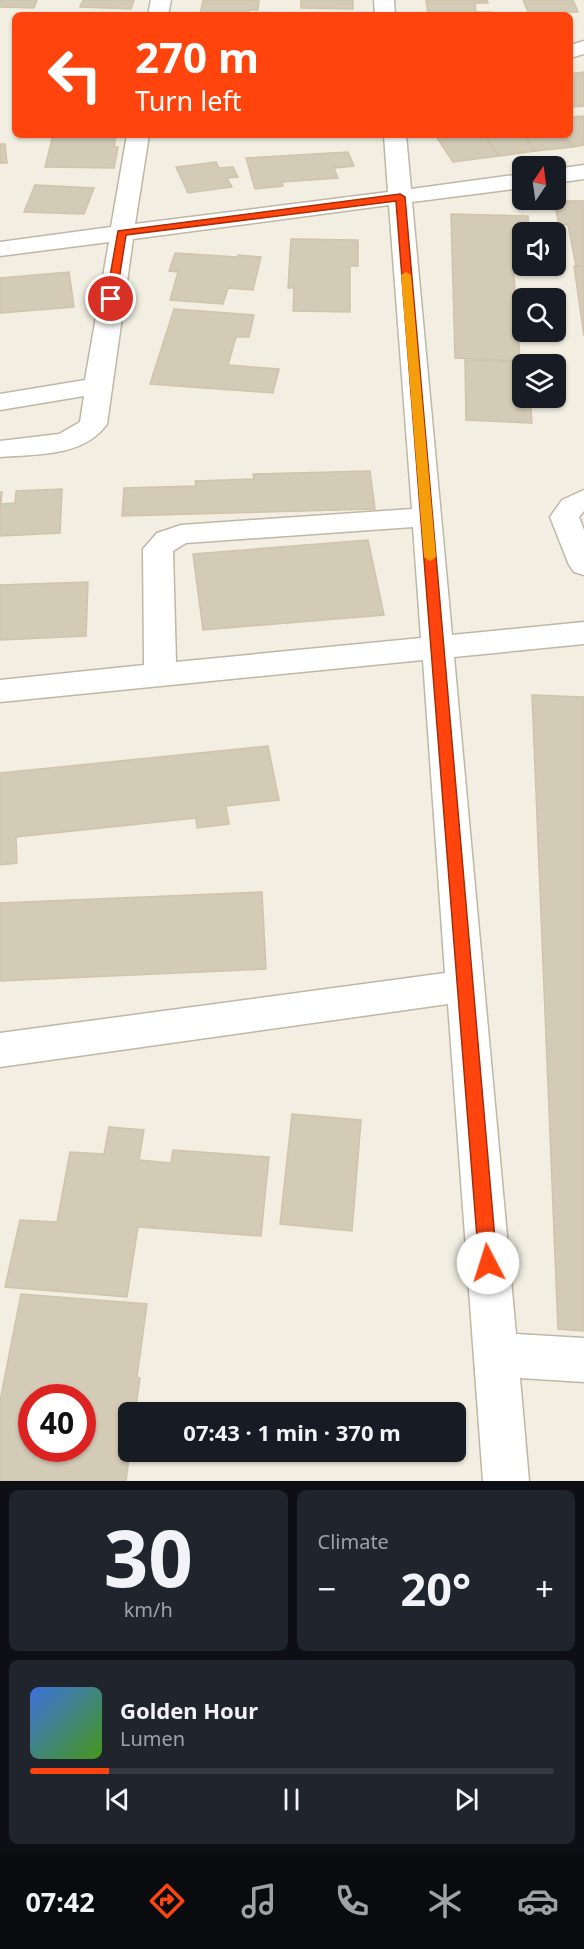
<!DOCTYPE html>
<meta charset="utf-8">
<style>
body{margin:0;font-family:"Noto Sans",sans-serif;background:#20242c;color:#f1f3f6;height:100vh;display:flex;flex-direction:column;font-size:22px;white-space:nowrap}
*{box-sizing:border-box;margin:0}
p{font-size:20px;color:#9ea1a6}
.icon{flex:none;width:33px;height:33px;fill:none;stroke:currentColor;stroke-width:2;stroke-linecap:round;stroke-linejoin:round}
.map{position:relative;height:1481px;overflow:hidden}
.drawer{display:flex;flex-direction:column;gap:9px;padding:9px;background:#0d0f14;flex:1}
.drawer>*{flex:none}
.hud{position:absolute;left:12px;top:12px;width:561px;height:126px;border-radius:9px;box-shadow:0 2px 4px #0004;background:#ff450d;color:#fff;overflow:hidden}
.needle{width:39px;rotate:13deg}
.controls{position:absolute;left:512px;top:156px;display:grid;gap:12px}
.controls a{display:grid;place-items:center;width:54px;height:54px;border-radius:9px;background:#171b24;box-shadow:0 2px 4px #0004;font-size:30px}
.speed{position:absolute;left:18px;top:1384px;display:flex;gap:12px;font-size:30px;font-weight:700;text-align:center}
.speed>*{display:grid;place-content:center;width:78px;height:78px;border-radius:50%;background:#171b24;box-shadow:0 2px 4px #0004;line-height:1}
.speed .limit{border:9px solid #d22;background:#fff;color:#111}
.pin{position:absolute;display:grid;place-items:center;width:51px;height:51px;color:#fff;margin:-26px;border:3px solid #fff;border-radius:50%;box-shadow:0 2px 6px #0007}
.me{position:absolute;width:66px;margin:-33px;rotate:355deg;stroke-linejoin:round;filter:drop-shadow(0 0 4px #0008)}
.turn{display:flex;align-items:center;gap:21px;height:126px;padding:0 24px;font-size:27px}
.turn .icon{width:78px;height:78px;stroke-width:2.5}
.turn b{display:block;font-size:42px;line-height:51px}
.big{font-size:45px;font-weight:700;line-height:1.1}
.drawer .card{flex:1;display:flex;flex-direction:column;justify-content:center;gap:9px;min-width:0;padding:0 21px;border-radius:9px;background:#20242c}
.drawer .dial{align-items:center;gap:0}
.dial b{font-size:78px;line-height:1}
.song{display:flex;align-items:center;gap:18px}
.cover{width:72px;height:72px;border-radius:9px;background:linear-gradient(135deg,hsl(220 70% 55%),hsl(100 70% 35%))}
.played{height:6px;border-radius:3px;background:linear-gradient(90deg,#ff450d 15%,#363941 15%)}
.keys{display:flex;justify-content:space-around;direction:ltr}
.heat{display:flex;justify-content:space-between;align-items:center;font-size:33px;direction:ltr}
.drawer .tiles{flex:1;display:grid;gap:9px;grid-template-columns:1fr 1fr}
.card:last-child{grid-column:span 2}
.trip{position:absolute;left:118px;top:1402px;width:348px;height:60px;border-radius:9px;background:#171b24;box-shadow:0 2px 4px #0004;font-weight:700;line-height:60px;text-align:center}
.tabs{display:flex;height:96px;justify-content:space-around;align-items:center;background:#090b0e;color:#9ea1a6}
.tabs .icon{width:42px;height:42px}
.tabs .active{color:#ff450d}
.tabs b{font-size:27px;color:#f1f3f6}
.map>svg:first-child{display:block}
.building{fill:#d4cbb7;stroke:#cfc4aa;stroke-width:1.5;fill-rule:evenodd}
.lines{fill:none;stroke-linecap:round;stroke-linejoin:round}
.minor-casing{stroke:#beb7a5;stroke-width:3}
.minor{fill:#fff;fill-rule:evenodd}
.route{fill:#ff450d;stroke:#a62d08;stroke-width:1.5}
.slow{fill:#f59e0b}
</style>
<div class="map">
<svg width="584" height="1481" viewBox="0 0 584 1481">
<rect width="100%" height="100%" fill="#f2efe2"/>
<g class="building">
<path d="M0,0H37L34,8L0,7Z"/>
<path d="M83,0H134L131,9L80,7Z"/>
<path d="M203,0H246L259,1L258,10H249L248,15H200Z"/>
<path d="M301,0H353V9L301,8Z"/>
<path d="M426,0H487L488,3H475L476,12H492V15H428Z"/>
<path d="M523,0H573L578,12H566L567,15H518L529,14Z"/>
<path d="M584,72V106L572,107L570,105V74Z"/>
<path d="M584,116V145L573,147L564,135H570V117Z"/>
<path d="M53,135H116L114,147H118L114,168L45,167Z"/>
<path d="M435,135H484L499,156L453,162Z"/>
<path d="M484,135H525L536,151L499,156Z"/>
<path d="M525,135H564L573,147L536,151Z"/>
<path d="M0,144H5L7,163H0Z"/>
<path d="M348,152L354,166L334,168L338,178L282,182L283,186L255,189L246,158Z"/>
<path d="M216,162L219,168L233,167L238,177L227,178L232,187L188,193L176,167Z"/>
<path d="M35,185L94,188L84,214L24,212Z"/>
<path d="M554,201H584V266H576L568,225H559Z"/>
<path d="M451,214L528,216L529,228H517L518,242H522V261H513L520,361L455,358Z"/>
<path d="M291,239L358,240V266H350V312L293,311L294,288H288Z"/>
<path d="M175,253L237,257L238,255L261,257L253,290L228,288L223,304L170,300L178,272L169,271Z"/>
<path d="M574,266L584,267V336Z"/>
<path d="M69,272L74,307L0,313V278Z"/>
<path d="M174,309L254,315L249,337H236L228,365L279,369L273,393L150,384Z"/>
<path d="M465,360L529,362V364H522V398H530L532,423L466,420Z"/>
<path d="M370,471L375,509L122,516L124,488L196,486L195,481L254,479L253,474Z"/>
<path d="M62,489L60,533L0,536V492H2L1,504L15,503L16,491Z"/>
<path d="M368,540L384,615L203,630L193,554Z"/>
<path d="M88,582L86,636L0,640V585Z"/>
<path d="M532,695L584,697V1331L558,1329Z"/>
<path d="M268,746L279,800L226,806L229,824L197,828L196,818L16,837L17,863L0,865V773Z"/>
<path d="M262,892L266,969L0,981V903Z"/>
<path d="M292,1114L361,1120L352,1231L280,1224Z"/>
<path d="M109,1127L144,1130L139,1160L171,1163L173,1150L269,1157L261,1236L138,1227L127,1297L5,1287L20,1220L57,1222L70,1152L104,1154Z"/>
<path d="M21,1294L147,1304L137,1377L140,1378L135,1413H129L130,1452L126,1481H0V1401ZM32,1398H82V1449H32Z"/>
</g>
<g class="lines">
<g class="minor-casing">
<g id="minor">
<path d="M151,0H171L168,15H148Z"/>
<path d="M374,0H394L395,15H375Z"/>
<path d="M584,41V54L570,58V45Z"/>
<path d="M127,135H149L135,224L388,192L384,135H406L411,189L522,174V188L412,202L452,635L584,622V644L454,657L516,1334L584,1338V1382L520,1378L529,1481H483L448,1004L0,1067V1033L445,973L423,660L0,702V680L144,665L143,549L157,533L181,525L412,509L389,205L133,239L107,424C84,457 36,454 0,457V441L59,434L80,422L84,396L0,410V394L85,380L109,242L0,256V242L111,227ZM413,527L421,638L176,662L173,551L186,543Z"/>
<path d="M584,165V179L555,183V169Z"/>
<path d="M584,490V511L579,517L584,530V575L574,572L569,565L550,517L562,500Z"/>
</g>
</g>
<use href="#minor" class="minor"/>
</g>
<path class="route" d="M400,194L405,197L497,1263L494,1269L488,1271L482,1269L479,1263L396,201L126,235L116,299L111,302L106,299L118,231Z"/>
<path class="slow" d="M406,272L411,275L436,557L430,561L424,557L401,275Z"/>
</svg>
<div class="controls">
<a><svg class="needle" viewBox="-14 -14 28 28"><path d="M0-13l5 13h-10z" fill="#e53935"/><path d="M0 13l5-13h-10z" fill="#9ea1a6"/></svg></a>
<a><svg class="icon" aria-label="sound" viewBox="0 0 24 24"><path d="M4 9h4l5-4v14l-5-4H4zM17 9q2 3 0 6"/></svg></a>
<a><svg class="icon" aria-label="search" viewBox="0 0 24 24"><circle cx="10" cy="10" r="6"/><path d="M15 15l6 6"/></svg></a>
<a><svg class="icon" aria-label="layers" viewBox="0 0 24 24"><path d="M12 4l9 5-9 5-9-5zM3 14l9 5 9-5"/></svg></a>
</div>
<div class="speed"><div class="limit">40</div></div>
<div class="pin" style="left:111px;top:299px;background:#d93025"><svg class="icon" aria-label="arrive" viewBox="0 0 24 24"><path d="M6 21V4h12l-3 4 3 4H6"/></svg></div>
<svg class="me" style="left:488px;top:1263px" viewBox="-20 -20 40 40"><circle r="19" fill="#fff"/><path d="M0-13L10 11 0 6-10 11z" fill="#ff450d"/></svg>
<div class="trip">07:43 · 1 min · 370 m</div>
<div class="hud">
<div class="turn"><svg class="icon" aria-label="left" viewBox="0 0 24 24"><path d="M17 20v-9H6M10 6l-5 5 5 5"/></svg><div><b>270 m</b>Turn left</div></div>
</div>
</div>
<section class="drawer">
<div class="tiles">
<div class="card dial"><b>30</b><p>km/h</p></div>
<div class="card"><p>Climate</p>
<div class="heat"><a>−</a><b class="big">20°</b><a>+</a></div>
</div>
<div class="card">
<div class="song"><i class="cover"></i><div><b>Golden Hour</b><p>Lumen</p></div></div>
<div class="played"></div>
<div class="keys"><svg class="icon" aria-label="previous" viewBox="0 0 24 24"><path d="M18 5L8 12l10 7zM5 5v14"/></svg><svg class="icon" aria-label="pause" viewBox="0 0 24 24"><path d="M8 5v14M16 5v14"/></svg><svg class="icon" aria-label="next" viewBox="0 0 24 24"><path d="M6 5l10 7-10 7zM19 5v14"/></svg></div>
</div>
</div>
</section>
<nav class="tabs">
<b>07:42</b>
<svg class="icon active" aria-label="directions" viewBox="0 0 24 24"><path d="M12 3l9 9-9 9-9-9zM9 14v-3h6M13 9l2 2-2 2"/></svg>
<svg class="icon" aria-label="music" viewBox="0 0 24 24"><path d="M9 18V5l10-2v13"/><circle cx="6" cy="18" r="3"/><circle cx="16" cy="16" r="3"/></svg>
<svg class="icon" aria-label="phone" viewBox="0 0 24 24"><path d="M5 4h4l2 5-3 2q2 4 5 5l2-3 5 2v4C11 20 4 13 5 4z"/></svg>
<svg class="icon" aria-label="climate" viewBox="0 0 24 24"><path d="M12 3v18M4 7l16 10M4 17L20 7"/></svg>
<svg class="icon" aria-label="car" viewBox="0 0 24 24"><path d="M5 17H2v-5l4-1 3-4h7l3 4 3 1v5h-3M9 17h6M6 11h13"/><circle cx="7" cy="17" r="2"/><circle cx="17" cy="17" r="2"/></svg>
</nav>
